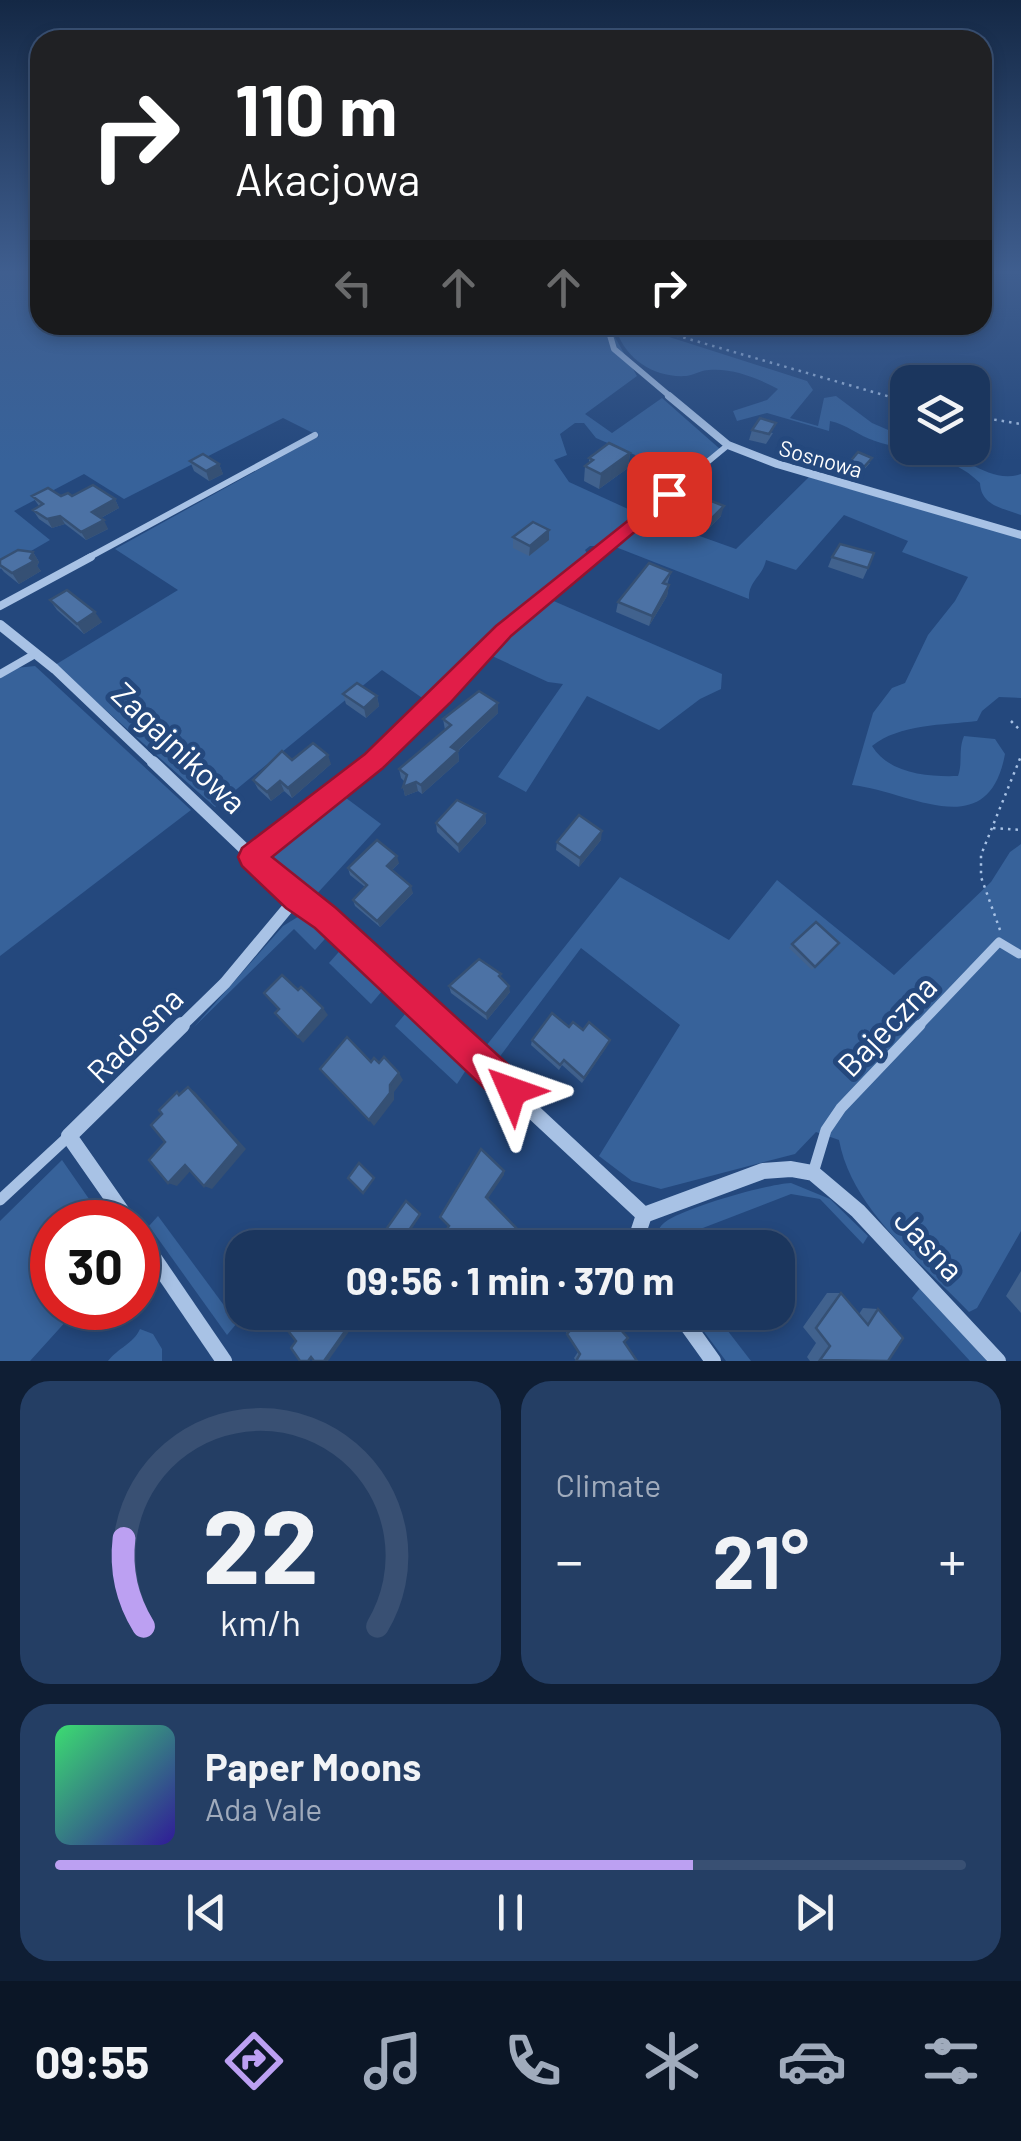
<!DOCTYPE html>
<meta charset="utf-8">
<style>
body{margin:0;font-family:Barlow,sans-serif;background:#243e64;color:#f1f3f6;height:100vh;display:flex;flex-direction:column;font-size:38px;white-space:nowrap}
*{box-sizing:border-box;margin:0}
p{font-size:32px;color:#a0abbc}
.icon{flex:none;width:55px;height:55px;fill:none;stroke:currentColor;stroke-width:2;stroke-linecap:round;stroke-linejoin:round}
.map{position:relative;height:1361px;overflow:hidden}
.details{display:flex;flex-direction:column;gap:20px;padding:20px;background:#0f1e34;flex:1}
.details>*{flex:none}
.hud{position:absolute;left:30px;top:30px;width:962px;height:305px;border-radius:30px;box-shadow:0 5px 15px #0003,0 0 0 2px #395073;background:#202124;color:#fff;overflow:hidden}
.controls{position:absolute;left:890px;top:365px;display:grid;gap:20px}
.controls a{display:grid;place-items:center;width:100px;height:100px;border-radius:20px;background:#1b365e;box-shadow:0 5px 15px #0003,0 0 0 2px #395073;font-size:50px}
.speed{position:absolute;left:30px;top:1200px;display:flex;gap:20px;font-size:50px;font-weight:700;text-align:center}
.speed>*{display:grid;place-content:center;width:130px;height:130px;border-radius:50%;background:#1b365e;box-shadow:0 5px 15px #0003,0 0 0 2px #395073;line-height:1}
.speed .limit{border:15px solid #d22;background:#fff;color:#111}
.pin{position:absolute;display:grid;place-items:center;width:85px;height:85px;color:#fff;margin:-42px;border-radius:20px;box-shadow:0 5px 15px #0006}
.me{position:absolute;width:110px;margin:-55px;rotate:313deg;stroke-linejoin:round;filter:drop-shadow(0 0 8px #0008)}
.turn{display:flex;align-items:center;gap:35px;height:210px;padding:0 40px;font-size:45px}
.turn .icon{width:130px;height:130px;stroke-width:2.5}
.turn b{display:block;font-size:70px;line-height:85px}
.lanes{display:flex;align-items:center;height:95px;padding:0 40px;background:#0003;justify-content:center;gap:50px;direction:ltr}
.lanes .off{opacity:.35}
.big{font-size:75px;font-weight:700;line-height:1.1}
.details .card{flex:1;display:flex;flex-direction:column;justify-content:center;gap:15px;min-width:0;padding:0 35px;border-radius:30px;background:#243e64}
.details .dial{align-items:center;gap:0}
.dial svg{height:260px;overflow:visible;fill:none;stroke:#395073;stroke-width:7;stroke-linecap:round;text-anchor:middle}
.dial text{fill:#f1f3f6;stroke:none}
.song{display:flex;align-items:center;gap:30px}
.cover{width:120px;height:120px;border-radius:15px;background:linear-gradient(135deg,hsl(140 70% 55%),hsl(250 70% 35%))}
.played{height:10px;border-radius:5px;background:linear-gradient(90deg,#bca0f2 70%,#395073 70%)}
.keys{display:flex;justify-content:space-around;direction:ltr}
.heat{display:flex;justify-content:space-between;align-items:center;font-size:55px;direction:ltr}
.details .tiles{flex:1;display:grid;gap:20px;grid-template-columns:1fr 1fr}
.card:last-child{grid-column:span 2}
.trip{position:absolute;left:225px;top:1230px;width:570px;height:100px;border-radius:30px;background:#1b365e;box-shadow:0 5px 15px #0003,0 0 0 2px #395073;font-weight:700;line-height:100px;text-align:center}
.tab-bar{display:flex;height:160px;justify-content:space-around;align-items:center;background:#0b1626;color:#a0abbc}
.tab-bar .icon{width:70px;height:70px}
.tab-bar .selected{color:#bca0f2}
.tab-bar b{font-size:45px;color:#f1f3f6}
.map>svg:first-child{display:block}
.green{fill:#37629a}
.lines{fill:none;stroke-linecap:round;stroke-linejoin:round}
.path{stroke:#a8c2e5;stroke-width:2.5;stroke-dasharray:2.5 5;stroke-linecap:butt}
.service-far3{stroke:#a8c2e5;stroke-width:6}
.service-far2{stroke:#a8c2e5;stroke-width:8}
.service-far1{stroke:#a8c2e5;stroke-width:9}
.service{stroke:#a8c2e5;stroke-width:11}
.minor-far4{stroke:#a8c2e5;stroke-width:6}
.minor-far3{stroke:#a8c2e5;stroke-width:8}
.minor-far2{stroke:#a8c2e5;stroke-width:10}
.minor-far1{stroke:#a8c2e5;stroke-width:12}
.minor{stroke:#a8c2e5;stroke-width:16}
.wall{fill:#41628e}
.shaded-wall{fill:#355074}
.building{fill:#4c72a5;stroke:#355074;stroke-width:2.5}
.route{fill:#e11d48;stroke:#92132f;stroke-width:2.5}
.labels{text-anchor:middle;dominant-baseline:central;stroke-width:10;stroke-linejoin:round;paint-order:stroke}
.far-street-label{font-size:22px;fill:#fff;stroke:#24487d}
.near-street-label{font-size:32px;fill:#fff;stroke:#24487d}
</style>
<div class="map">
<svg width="1021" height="1361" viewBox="0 0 1021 1361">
<rect width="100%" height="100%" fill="#24487d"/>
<g class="green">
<path d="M0,271H40V325H608L637,376L585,414L612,433L662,398L720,449L686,477L596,438L584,423H575L560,434L567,455L554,460L569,482L639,514L598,546H590L585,550L588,555L500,627L428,702L382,670L215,807L55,665L178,590L115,549L319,436L283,418L124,499L84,474L14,511L50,540L0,569Z"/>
<path d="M621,326L638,327L807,381L813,390L790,418L818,426L824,398L836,396L872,423L907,438L908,448C916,448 925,446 933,448C962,453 990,485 1021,474V515C1003,508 981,506 980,483C951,454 912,453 875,441C859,436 846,424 830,421L829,431L767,413L737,421L733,411L767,400L778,389C757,378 733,368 709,370C701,370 694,375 686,376C655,378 627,360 617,332Z"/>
<path d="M809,477L1021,538V698L999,697L982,711L977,721C944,725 899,724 872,746C889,774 929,777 958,776C963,762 958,750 964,736L995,739L1005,754C988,846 910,791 852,785L873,713L892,688L905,683L928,635L955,601L968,577L902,552L908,541L844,515L796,570L766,560C763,576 748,581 749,599L613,546L649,518L736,549Z"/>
<path d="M549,599L722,674L721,689L700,699L659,730L587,696L526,792L498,777L563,684L548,682L490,655Z"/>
<path d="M35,666L191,810L0,956V678L16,668Z"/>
<path d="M342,795L381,824L313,898L265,857Z"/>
<path d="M1021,844V1231L977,1308L969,1312C922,1263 852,1210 839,1140L816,1132L795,1154L661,1189L632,1181L599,1156L680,1025L581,948L495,1063L482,1051L620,877L729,940L777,880L894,975L991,882L1010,852Z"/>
<path d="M301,915L317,919L332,931L315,950L294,929L194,1027L283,926Z"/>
<path d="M345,945L388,984L371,1004L329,963Z"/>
<path d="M411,1007L471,1062L457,1084L395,1026Z"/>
<path d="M62,1160L105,1222H52V1308H78L30,1361H0V1221Z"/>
<path d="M791,1183L830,1199L868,1236L863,1244L820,1199L791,1194L669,1241L668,1247H654C654,1237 658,1226 668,1220C692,1206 763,1185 791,1183Z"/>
<path d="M158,1216L237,1323L227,1335L149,1226Z"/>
<path d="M920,1288L987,1361H970L912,1298Z"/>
<path d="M690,1313H714L751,1361H726Z"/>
<path d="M140,1329L153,1334L162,1349V1361H108C118,1348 133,1344 140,1329Z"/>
</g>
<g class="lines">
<g class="path">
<path d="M640,325L908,402"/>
<path d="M972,416L1021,424"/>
<path d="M1011,721L1021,731"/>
<path d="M993,828L1021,830"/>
<path d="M1000,930L981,877V855L1021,756"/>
</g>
<g class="service-far3">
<path d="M86,559L315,435"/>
<path d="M590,559L728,445"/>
</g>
<g class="service-far2">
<path d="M0,606L91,557"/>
<path d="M0,674L35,654"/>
<path d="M369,765L504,631L593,557"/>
</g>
<g class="service-far1">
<path d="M252,857L372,762"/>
<path d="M918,1027L999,942L1019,954"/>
</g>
<g class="service">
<path d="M813,1173L826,1130L841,1108L920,1025"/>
<path d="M0,1200L69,1136"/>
</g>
<path class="minor-far4" d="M607,325L614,349L672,398"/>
<path class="minor-far3" d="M669,396L728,445L777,464L1021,535"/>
<path class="minor-far2" d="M0,625L55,669L156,765"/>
<g class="minor-far1">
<path d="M153,762L296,898L326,918L443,1027"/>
<path d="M180,1027L225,983L296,898"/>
</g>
<g class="minor">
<path d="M440,1025L644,1215"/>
<path d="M644,1215L763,1171L791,1169L813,1173L858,1211L998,1361"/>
<path d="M129,1222L69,1136L182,1025"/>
<path d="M138,1235L224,1361"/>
<path d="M642,1248L638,1233L644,1215"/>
<path d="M678,1312L713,1361"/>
</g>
</g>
<g class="wall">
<path d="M752,430L773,433L766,444L749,440Z"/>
<path d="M630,453L628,468L599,489L584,481L585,466L589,464V458Z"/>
<path d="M190,461L219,464L223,474L209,481L194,471Z"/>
<path d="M849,463H870L861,473L847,468Z"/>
<path d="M32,496L115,499L119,508L101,518L108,529L86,540L65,524L52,528L39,519L33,510L39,506Z"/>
<path d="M690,511L721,516L707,530L688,522Z"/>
<path d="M549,530V540L529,556L513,548V537Z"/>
<path d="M33,552L39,562L37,566L41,571L19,584L4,572L0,567V560Z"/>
<path d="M832,557L868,568L863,579L828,567Z"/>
<path d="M671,572L667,585H669L667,596L649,626L616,612L618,602Z"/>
<path d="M50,600L102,622L84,634L57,610Z"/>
<path d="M343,694L377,696L379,706L366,718L346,704Z"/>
<path d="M498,713L458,751L459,761L422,794L418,791L405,796L403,787L405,782L401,778L399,769L445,730L443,719Z"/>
<path d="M292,760L331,764L292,798L284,791L271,801L258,789L253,780Z"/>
<path d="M485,814L486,823L459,853L437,832L436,823Z"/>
<path d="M601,840L579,867L556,850L557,842Z"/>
<path d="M399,863L392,870L413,893L380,927L355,906L353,900L365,887L350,875L348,868Z"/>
<path d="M839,943L812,970L789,948L792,944Z"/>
<path d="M501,974V978L510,992L487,1020L451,993L449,986Z"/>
<path d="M569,1027L583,1030L607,1046L582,1083L562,1065L559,1070L531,1045L532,1040Z"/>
<path d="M1021,1271V1313L1006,1296Z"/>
<path d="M827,1293H841L859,1314L863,1308L878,1309L888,1361H810L807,1357L816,1343L803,1327Z"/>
<path d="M583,1312H605L576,1361L574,1358L578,1352L566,1333Z"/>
</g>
<g class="shaded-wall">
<path d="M630,453L628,468L599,489L601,474Z"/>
<path d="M219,464L223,474L209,481L206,471Z"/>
<path d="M115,499L119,508L97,520L92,512Z"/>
<path d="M724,506L721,516L707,530L710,520Z"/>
<path d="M60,516L65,524L52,528L47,519Z"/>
<path d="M104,520L108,529L86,540L81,532Z"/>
<path d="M549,530V540L529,556L530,546Z"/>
<path d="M33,552L39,562L37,566L41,571L19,584L12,573L30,558Z"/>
<path d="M669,585L667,596L649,626L652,616Z"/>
<path d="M95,612L102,622L84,634L77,624Z"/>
<path d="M377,696L379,706L366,718L364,708Z"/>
<path d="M498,703V713L452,756L451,747Z"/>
<path d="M458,751L459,761L422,794L421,785Z"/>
<path d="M328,755L331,764L292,798L288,788Z"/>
<path d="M280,781L284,791L271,801L267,792Z"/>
<path d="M416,782L418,791L405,796L403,787Z"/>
<path d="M485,814L486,823L459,853L458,845Z"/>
<path d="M602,831L601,840L579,867L580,858Z"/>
<path d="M397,856L399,863L389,873L387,866Z"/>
<path d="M411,886L413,893L380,927L377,921Z"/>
<path d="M509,986L510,992L487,1020L486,1014Z"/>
<path d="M323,1008L328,1015L303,1043L298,1037Z"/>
<path d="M399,1073L403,1080L394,1092V1100L374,1126L369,1120Z"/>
<path d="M188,1087L195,1092L246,1149L212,1189L204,1186Z"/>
<path d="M185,1165L193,1168L177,1186L168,1183Z"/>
<path d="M504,1171V1175L487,1200L486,1197Z"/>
<path d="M420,1214L421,1215L399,1248H397Z"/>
<path d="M348,1312H353L358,1319L328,1361H324Z"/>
</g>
<g class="building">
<path d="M760,418L776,423L769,434L752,430Z"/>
<path d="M609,443L630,453L601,474L585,466L593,460L589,458Z"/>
<path d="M858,452L872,458L863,468L849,463Z"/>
<path d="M203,454L219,464L206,471L190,461Z"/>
<path d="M93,485L115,499L92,512L104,520L81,532L60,516L47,519L33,510L43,504L32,496L48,488L61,496L68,493L72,496Z"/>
<path d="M704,498L724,506L710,520L690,511Z"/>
<path d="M533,522L549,530L530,546L513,537Z"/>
<path d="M840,544L874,553L868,568L832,557Z"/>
<path d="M18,550L33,552L30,558L34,561L12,573L0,565V560Z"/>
<path d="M649,563L671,572L663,583L669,585L652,616L618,602Z"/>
<path d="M67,590L95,612L77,624L50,600Z"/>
<path d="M357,683L377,696L364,708L343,694Z"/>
<path d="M479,691L498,703L451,747L458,751L421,785L416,782L403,787L407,775L399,769L451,725L443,719Z"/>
<path d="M313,743L328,755L288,788L280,781L267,792L253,780L282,751L292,760Z"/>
<path d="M457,800L485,814L458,845L436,823Z"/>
<path d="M579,815L602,831L580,858L557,842Z"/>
<path d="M377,840L397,856L387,866L411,886L377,921L353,900L367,885L348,868Z"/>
<path d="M816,922L839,943L815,967L792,944Z"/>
<path d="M479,959L501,974L499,976L509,986L486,1014L449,986Z"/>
<path d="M282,975L298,990L301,987L323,1008L298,1037L275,1013L279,1009L264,993Z"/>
<path d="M552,1013L569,1027L573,1022L583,1030L589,1022L610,1040L584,1078L564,1060L560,1065L532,1040Z"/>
<path d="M347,1037L371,1062L374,1058L379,1063L384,1057L399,1073L390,1085V1093L369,1120L320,1069Z"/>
<path d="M188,1087L239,1145L204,1186L185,1165L168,1183L149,1160L165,1142L151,1125L162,1114L159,1110L177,1092L179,1095Z"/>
<path d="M481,1149L504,1171L486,1197L522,1234L513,1248H469L467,1245L466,1248H448L440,1239L449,1226L440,1217Z"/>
<path d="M359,1163L374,1178L363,1193L348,1178Z"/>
<path d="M406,1201L420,1214L397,1248H373Z"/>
<path d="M841,1293L868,1325L878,1309L903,1338L888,1361L820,1360L830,1346L816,1328Z"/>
<path d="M297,1312H313L314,1314L315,1312H348L353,1320L324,1361H314L311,1357L308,1361H300L291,1348L296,1341L285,1327Z"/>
<path d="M586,1312H605L628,1338L624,1342L637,1361H576L580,1354L567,1334Z"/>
</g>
<linearGradient id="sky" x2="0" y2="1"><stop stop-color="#142845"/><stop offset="0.59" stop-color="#3f5e8f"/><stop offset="1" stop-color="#3f5e8f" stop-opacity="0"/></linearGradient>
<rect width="1021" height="461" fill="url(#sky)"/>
<path class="route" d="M669,488L676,490V497L511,636L450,703L383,768L272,857L336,908L524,1079L529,1091L524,1103L512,1108L500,1103L315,928L286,908L242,866L238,857L242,848L365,754L496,626Z"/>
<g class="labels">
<g class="far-street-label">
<text transform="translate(821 458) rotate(16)">Sosnowa</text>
</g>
<g class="near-street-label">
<text transform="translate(180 747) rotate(44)">Zagajnikowa</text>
<text transform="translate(886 1025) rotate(-46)">Bajeczna</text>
<text transform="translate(134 1034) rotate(-45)">Radosna</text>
<text transform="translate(930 1244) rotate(47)">Jasna</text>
</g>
</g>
</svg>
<div class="controls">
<a><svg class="icon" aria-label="layers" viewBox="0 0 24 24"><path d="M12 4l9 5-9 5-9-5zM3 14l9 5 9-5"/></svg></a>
</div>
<div class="speed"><div class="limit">30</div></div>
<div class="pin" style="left:669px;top:494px;background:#d93025"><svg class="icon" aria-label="arrive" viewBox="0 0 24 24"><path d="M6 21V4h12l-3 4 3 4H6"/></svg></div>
<svg class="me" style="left:512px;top:1091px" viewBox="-20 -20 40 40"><path d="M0-17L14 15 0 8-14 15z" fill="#e11d48" stroke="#fff" stroke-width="4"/></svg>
<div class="trip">09:56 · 1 min · 370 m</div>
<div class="hud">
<div class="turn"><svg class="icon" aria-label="right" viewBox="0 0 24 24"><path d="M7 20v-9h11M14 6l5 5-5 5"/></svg><div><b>110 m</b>Akacjowa</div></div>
<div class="lanes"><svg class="icon off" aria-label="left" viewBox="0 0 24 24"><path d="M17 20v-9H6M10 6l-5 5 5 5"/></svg><svg class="icon off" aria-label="ahead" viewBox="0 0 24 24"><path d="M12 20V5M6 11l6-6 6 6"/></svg><svg class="icon off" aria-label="ahead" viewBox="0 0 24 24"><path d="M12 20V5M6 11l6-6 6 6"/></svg><svg class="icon" aria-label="right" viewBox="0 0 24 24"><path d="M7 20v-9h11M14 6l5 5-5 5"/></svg></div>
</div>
</div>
<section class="details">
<div class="tiles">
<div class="card dial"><svg viewBox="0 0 100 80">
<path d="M14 69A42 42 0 1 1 86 69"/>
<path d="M14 69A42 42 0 0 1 8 42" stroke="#bca0f2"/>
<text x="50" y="56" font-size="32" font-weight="700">22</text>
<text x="50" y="72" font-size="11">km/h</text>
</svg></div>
<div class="card"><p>Climate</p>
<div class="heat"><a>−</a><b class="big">21°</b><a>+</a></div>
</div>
<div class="card">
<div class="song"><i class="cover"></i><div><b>Paper Moons</b><p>Ada Vale</p></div></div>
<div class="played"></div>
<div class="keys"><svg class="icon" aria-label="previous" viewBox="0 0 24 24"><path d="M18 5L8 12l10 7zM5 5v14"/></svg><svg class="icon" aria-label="pause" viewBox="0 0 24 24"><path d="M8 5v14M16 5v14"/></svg><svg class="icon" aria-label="next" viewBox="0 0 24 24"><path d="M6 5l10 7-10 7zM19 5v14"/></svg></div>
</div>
</div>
</section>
<nav class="tab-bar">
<b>09:55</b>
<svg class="icon selected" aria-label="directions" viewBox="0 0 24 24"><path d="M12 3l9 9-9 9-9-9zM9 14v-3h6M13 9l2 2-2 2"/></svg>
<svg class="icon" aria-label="music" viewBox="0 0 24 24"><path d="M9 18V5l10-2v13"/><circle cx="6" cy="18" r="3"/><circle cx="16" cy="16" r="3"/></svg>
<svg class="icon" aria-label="phone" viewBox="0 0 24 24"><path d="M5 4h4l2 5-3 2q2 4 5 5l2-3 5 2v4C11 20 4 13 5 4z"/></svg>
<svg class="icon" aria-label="climate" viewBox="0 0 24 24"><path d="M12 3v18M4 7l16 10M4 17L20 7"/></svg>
<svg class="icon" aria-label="car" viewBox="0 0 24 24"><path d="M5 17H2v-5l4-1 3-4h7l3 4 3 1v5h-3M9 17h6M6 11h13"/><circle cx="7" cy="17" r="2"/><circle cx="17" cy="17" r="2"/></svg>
<svg class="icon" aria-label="filters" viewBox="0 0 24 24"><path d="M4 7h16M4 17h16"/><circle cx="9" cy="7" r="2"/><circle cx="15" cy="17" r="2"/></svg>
</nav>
